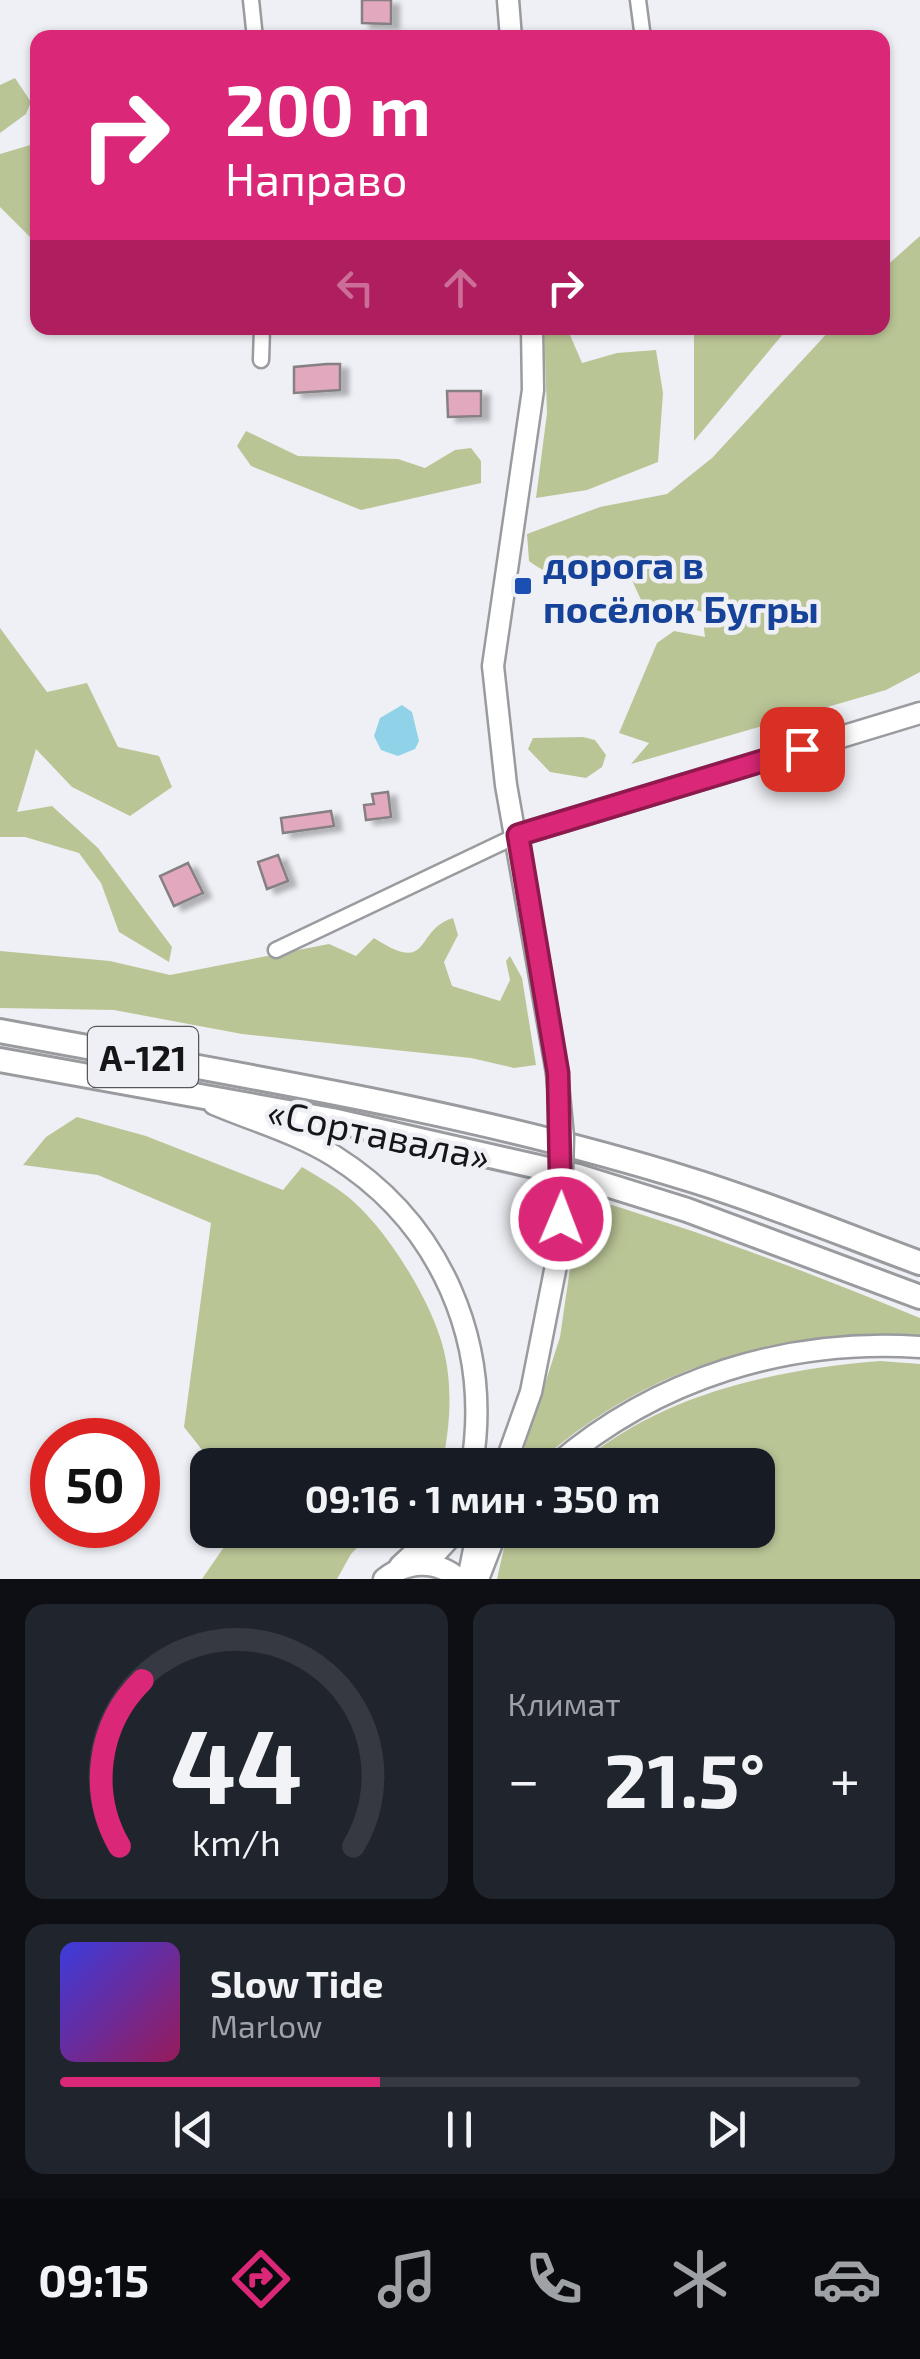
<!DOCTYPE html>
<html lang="ru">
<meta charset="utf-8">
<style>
body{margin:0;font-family:"Exo 2",sans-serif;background:#20242c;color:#f1f3f6;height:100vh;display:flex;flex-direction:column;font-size:38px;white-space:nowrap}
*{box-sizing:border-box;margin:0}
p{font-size:32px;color:#9ea1a6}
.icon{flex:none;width:55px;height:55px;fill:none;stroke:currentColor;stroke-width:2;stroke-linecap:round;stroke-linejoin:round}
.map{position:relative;height:1579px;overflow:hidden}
.side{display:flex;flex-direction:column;gap:25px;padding:25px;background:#0d0f14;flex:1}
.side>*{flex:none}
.hud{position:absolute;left:30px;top:30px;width:860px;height:305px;border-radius:20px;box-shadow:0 2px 8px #0004;background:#db2777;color:#fff;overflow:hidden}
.speed{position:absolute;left:30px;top:1418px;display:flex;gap:20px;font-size:50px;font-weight:700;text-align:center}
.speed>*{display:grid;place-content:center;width:130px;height:130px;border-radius:50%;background:#171b24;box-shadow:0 2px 8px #0004;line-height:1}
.speed .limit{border:15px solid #d22;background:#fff;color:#111}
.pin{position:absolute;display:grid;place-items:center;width:85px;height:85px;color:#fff;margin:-42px;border-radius:20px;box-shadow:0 5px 15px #0006}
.me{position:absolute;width:110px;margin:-55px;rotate:1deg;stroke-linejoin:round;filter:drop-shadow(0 0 8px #0008)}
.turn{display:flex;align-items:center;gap:35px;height:210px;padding:0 30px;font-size:45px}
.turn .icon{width:130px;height:130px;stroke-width:2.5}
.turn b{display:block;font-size:70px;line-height:85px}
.lanes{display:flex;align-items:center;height:95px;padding:0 30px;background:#0003;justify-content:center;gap:50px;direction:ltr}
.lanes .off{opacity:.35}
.big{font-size:75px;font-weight:700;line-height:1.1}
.side .tile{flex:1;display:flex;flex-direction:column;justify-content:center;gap:15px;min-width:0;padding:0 35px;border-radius:20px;background:#20242c}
.side .dial{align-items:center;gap:0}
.dial svg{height:260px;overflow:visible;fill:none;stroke:#363941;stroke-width:7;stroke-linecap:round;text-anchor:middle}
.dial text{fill:#f1f3f6;stroke:none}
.song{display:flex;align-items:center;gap:30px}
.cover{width:120px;height:120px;border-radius:15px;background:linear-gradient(135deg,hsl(240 70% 55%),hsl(330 70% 35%))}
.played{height:10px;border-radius:5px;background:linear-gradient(90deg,#db2777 40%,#363941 40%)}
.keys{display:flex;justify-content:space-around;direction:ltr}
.heat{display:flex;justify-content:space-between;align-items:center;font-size:55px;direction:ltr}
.side .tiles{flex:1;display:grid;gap:25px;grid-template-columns:1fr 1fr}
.tile:last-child{grid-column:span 2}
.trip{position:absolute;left:190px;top:1448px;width:585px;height:100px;border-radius:20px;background:#171b24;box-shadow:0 2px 8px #0004;font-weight:700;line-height:100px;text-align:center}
.menu{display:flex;height:160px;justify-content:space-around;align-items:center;background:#090b0e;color:#9ea1a6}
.menu .icon{width:70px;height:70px}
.menu .selected{color:#db2777}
.menu b{font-size:45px;color:#f1f3f6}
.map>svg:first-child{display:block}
.green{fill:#bac596}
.water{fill:#90d2e7}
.building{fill:#e1a8be;stroke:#868082;stroke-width:2.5;filter:url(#shadow)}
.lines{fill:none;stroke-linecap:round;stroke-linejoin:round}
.minor-casing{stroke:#999b9f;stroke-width:19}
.secondary-casing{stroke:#999b9f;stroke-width:25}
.trunk-casing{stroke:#999b9f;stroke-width:28}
.minor{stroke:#fff;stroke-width:14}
.secondary{stroke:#fff;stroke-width:20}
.trunk{stroke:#fff;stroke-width:22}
.secondary-bridge-casing{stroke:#999b9f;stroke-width:25;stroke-linecap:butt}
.secondary-bridge{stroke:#fff;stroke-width:20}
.route-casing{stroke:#8e194d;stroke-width:25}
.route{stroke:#db2777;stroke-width:18}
.transit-dot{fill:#1a4fb4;stroke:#eff0f5;stroke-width:4}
.labels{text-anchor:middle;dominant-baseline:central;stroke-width:9;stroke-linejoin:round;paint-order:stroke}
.shield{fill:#eff0f5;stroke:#57575a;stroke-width:2.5}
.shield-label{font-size:35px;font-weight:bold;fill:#161618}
.transit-label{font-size:38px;font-weight:bold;fill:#164399;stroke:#eff0f5;text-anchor:start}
.street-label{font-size:38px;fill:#161618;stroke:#eff0f5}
</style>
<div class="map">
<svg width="920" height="1579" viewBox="0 0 920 1579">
<defs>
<filter id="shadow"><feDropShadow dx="8" dy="4.5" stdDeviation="2.5" flood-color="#0004"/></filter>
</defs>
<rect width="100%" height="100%" fill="#eff0f5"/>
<g class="green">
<path d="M15,78L31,102L26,114L0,133V85Z"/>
<path d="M37,143H38L37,244L0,207V154Z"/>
<path d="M920,236V672L886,690L631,764L649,743L619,733L657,643L674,631L705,637L702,612L691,608L646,611L631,578L608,560C573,570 564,587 529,561L527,534L600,507L667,494L712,458L832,328H882L883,269Z"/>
<path d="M544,328H567L582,363L617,353L656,350L663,393L658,462L587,490L536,498L547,413Z"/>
<path d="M694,328H788L694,441Z"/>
<path d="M246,431L298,456L398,459L425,468L455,450L471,448L481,461V483L361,510L251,466L237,446Z"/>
<path d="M0,628L47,692L87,683L118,747L159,756L172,787L130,816L72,787L36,749L17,812L52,806L98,848L172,947L169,962L119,932L101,883L79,853L25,837H0Z"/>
<path d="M583,737L595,740L606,755L602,767L586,778L550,772L528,749L533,738Z"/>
<path d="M453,918L458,935L444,962L452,986L500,1001L510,980L506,961L510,956L522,978L536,1065L514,1068L471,1058L242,1034L114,1010L0,1008V951L110,961L170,975L329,944L356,956L374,938C433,976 413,930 453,918Z"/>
<path d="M77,1117L146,1136L283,1190L302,1167C317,1176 333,1185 347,1196C386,1227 433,1303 444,1351C453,1388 450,1428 442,1465H214L184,1427L211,1223L98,1175L23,1165L46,1137Z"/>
<path d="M574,1194C693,1228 806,1271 920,1318V1335C766,1335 653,1362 535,1465H519L560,1337L572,1255L596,1250L594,1229L574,1212Z"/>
<path d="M880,1361L920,1364V1579H497L508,1530H758V1465H578C663,1393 773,1370 880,1361Z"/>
<path d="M228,1530H375L351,1554L337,1579H202L224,1547Z"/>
</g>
<path class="water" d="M402,705L412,712L419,741L415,749L398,756L381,750L374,736L380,718Z"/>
<g class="building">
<path d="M362,0H391V24L362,23Z"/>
<path d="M327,364H340V390L294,393V367Z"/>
<path d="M447,391H481V416L448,417Z"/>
<path d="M388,792L391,817L366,820L364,805L374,804L372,794Z"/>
<path d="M331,811L334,826L283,833L281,818Z"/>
<path d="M278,855L288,881L267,889L258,862Z"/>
<path d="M188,863L203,893L174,906L160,876Z"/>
</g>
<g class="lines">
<g class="minor-casing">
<g id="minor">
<path d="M251,0L255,38"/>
<path d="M638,0L643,38"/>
<path d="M261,360L262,328"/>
<path d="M276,950L518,835"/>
</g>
</g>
<g class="secondary-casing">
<g id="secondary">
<path d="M508,0L511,38"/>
<path d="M532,328L533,390L493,666L506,785L557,1073"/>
<path d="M518,835L920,713"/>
<path d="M214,1104C254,1121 297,1133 334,1156C441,1223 492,1342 472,1465"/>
<path d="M505,1465L531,1392L560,1245"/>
<path d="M556,1465C657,1378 788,1338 920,1347"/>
<path d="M434,1555L457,1530"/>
<path d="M400,1566L439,1530"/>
<path d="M384,1579C407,1561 436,1559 459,1579"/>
<path d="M468,1579L478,1530"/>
<path d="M478,1579L497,1530"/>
</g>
</g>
<g class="trunk-casing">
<g id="trunk">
<path d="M0,1031C231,1074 467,1110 691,1180C769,1204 844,1235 920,1263"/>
<path d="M0,1060L332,1120L578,1176L687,1210L920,1297"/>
</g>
</g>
<use href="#minor" class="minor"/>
<use href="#secondary" class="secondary"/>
<use href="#trunk" class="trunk"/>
<g class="secondary-bridge-casing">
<path id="secondary-bridge" d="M557,1073L563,1137L560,1245"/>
</g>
<use href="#secondary-bridge" class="secondary-bridge"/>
</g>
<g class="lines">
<g class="route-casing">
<path id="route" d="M561,1219L558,1073L518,835L802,749"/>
</g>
<use href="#route" class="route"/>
</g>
<rect class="transit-dot" x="513" y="576" width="20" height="20" rx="5"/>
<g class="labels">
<rect class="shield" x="88" y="1027" width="110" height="60" rx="8"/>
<g class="shield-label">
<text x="143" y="1057">А-121</text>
</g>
<g class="transit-label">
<text x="543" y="564">дорога в<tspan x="543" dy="44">посёлок Бугры</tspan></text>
</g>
<g class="street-label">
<text transform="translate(379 1133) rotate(12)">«Сортавала»</text>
</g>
</g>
</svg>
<div class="speed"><div class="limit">50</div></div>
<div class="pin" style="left:802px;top:749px;background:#d93025"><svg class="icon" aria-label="arrive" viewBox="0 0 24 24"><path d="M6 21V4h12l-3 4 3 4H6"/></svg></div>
<svg class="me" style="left:561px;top:1219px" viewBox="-20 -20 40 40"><circle r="17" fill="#db2777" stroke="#fff" stroke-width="3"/><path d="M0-11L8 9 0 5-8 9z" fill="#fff"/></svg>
<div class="trip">09:16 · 1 мин · 350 m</div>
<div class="hud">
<div class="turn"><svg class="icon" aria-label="right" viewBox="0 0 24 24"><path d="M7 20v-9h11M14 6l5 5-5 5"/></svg><div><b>200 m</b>Направо</div></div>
<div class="lanes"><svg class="icon off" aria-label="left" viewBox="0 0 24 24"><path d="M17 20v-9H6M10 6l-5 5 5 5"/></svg><svg class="icon off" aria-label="ahead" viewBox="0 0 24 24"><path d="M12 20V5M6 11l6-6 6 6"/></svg><svg class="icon" aria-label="right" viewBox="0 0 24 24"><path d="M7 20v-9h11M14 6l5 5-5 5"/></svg></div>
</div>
</div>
<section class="side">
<div class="tiles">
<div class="tile dial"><svg viewBox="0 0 100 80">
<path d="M14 69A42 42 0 1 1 86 69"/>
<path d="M14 69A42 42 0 0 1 21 18" stroke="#db2777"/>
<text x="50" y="56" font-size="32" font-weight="700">44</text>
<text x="50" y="72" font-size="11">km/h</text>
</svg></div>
<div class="tile"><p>Климат</p>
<div class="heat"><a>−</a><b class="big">21.5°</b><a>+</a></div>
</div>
<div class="tile">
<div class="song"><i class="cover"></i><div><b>Slow Tide</b><p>Marlow</p></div></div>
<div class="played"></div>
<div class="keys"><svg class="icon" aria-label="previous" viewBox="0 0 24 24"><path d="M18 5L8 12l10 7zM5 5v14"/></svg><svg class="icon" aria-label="pause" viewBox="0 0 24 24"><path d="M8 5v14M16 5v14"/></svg><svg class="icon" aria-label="next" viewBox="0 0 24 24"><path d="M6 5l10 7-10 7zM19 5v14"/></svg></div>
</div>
</div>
</section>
<nav class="menu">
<b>09:15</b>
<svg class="icon selected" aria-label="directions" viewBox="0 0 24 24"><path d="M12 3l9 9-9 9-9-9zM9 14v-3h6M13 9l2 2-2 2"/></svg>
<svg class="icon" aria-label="music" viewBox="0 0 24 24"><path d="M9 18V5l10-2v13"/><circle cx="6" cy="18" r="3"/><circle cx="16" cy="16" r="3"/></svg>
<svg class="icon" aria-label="phone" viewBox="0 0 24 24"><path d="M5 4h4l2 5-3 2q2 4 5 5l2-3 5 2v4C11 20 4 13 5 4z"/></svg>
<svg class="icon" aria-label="climate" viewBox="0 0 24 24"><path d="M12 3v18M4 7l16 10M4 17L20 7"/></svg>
<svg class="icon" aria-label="car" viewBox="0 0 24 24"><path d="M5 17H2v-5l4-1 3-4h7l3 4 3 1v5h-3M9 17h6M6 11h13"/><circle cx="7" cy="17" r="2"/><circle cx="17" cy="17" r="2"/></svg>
</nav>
